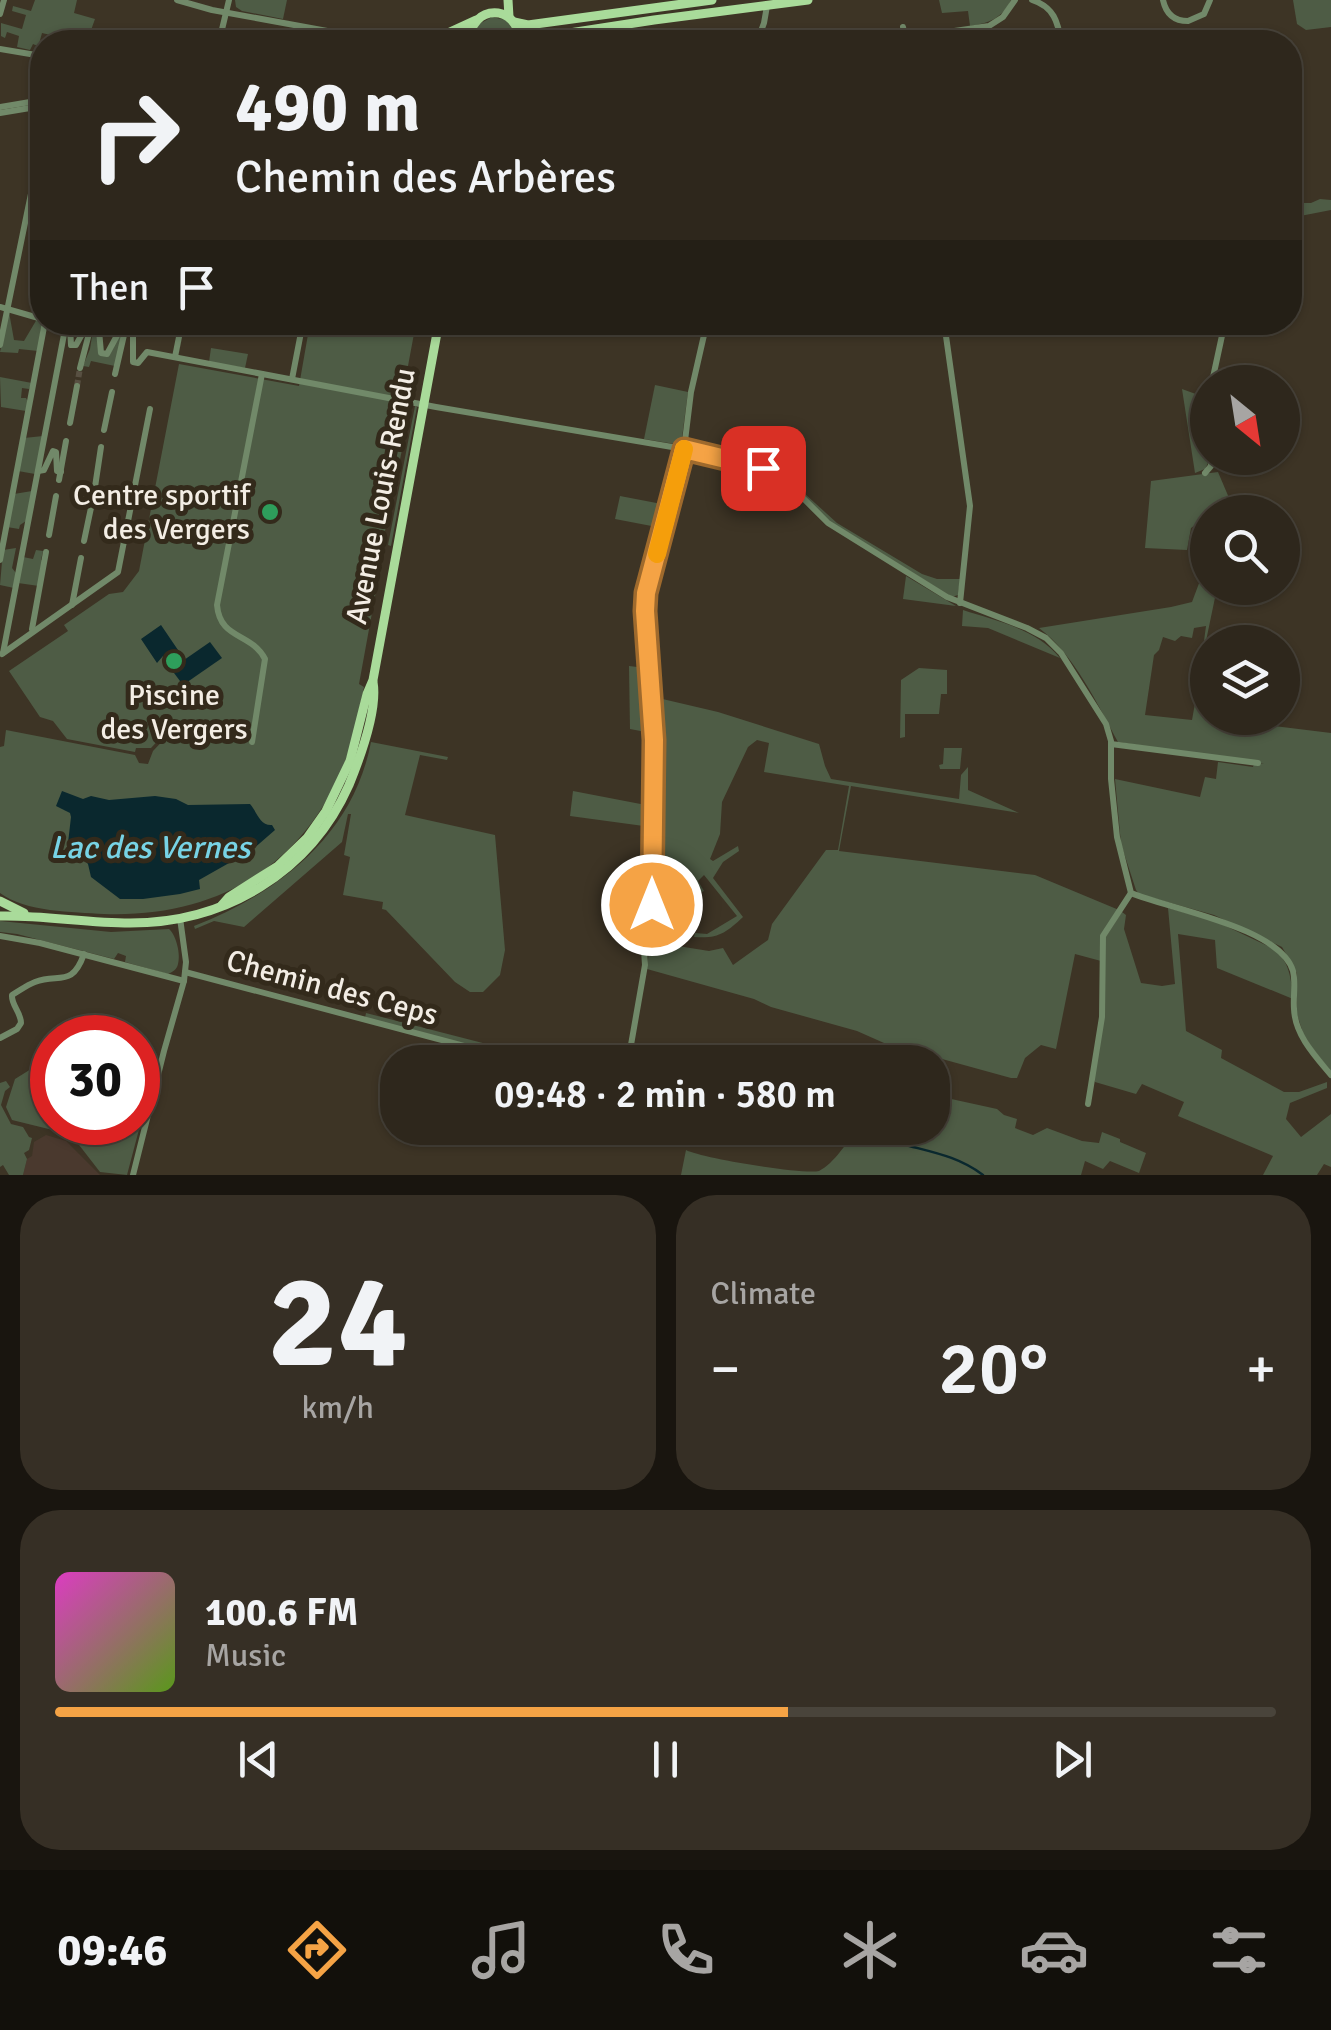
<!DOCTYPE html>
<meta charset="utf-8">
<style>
body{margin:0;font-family:Signika,sans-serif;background:#362f25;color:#f1f3f6;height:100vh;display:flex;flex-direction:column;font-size:38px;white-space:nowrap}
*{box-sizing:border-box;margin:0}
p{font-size:32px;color:#a7a5a3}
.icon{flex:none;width:55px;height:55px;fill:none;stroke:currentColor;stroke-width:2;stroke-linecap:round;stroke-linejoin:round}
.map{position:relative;height:1175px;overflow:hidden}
.drawer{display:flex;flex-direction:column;gap:20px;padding:20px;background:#19150f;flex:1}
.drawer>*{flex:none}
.guide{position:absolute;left:30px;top:30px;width:1272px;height:305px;border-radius:40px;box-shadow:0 2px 8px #0004,0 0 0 2px #49443b;background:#2e271c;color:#f1f3f6;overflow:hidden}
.needle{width:65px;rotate:150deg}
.tools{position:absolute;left:1190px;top:365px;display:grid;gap:20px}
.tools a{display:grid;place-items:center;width:110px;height:110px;border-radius:50%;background:#2e271c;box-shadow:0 2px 8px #0004,0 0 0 2px #49443b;font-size:50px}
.speed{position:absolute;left:30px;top:1015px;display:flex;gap:20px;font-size:50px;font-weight:700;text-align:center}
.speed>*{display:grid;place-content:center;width:130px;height:130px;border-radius:50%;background:#2e271c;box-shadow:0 2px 8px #0004,0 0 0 2px #49443b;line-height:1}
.speed .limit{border:15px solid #d22;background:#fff;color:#111}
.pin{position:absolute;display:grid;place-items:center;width:85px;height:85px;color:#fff;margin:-42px;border-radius:20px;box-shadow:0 5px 15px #0006}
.me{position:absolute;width:110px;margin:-55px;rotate:0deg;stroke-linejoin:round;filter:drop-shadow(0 0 8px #0008)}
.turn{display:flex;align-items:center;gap:35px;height:210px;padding:0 40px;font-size:45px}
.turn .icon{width:130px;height:130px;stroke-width:2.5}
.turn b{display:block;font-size:70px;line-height:85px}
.then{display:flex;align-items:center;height:95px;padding:0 40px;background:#0003;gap:20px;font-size:38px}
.big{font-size:75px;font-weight:600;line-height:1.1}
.drawer .tile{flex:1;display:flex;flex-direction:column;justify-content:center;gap:15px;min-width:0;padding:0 35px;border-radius:40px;background:#362f25}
.drawer .dial{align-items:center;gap:0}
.dial b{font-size:130px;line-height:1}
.song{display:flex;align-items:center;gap:30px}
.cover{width:120px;height:120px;border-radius:15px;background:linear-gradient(135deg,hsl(310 70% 55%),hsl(90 70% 35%))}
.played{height:10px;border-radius:5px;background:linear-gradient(90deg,#f5a345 60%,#49443b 60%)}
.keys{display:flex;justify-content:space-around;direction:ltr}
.heat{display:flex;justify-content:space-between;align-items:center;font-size:55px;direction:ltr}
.drawer .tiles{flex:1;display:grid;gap:20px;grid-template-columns:1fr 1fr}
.tile:last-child{grid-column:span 2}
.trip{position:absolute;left:380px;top:1045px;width:570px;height:100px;border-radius:40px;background:#2e271c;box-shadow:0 2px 8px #0004,0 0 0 2px #49443b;font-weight:600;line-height:100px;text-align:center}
.tabs{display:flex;height:160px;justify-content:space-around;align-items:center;background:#12100b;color:#a7a5a3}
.tabs .icon{width:70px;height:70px}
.tabs .active{color:#f5a345}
.tabs b{font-size:45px;color:#f1f3f6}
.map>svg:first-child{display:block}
.education{fill:#4a392e}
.green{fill:#4e5c45;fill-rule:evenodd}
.water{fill:#0a282e}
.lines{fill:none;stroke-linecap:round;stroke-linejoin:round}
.stream{stroke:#0a282e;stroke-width:2.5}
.minor-tunnel{stroke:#585042;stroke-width:6;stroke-dasharray:6 3;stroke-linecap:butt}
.minor{stroke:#718969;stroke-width:6}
.major{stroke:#a9db9a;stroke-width:9}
.route-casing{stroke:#9f6a2d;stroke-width:25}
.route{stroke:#f5a345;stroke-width:18}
.slow{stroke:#f59e0b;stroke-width:18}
.leisure-dot{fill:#2e9e5b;stroke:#332a1b;stroke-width:4}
.labels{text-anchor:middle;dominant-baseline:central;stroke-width:10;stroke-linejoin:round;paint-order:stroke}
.poi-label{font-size:30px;fill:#f3ede4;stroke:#332a1b;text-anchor:end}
.street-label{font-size:30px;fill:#f3ede4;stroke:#332a1b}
.water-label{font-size:32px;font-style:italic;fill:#77d3e5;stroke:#332a1b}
</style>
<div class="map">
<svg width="1331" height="1175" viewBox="0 0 1331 1175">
<rect width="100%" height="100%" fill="#3d3425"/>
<path class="education" d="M46,1135L66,1141L100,1175H23L27,1159L32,1156L34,1142Z"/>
<g class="green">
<path d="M35,0H77L74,13L95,19L90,33L78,32L75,41L42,33L39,44L42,48L33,44L30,50L17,47L19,36L7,32L5,38L1,36V23L22,29L26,15L12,11L13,6L31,11Z"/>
<path d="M235,0H287L283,19L242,11L236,7Z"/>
<path d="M939,0H1011C1002,18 990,23 970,26L968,11L942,13Z"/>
<path d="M1293,0H1331V27L1306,30L1297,24Z"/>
<path d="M492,17L506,20L514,31L474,37L479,24Z"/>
<path d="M1320,199L1331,200V210L1290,218V203H1311Z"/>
<path d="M9,312L14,340L24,341L37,319L42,320L38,351L19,349L18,353L0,352Z"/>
<path d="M310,323H416L405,382L413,397L380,555L382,558L359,684L364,687C358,712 354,738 345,762C304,867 215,918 104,914C73,912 25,912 0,893V747L4,746L6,730L135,755L139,763L148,764L153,751L173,730L166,721L159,726L164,734L151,748H136L135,752L67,739L53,721L40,717L9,671L68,631L64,625L109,594L123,592L139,571L179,364L299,386Z"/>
<path d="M93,330L97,331L99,354L107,356L121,332L123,333L115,366L91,361L89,367L83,366L90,349Z"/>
<path d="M211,348L248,354L245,368L209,362Z"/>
<path d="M0,377L32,383L29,389L22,388L21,398H26L28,402L26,411L1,407Z"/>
<path d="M655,385L688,392L681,445L644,439Z"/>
<path d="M1182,389L1204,397L1203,426L1208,463L1205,469L1195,473Z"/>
<path d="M415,406L417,407L391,546L388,545Z"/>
<path d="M43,436L35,474L18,471L24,438Z"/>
<path d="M765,464L783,474L837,523L922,574L937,579H960L958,595L952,597L834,524L821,515L787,479Z"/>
<path d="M1218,472L1235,512H1208L1207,522L1204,515L1201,521L1191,528L1187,550L1145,548L1151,481Z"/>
<path d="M32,491L26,521L20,525L19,529L7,527L14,494Z"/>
<path d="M620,496L667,505L662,528L615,519Z"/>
<path d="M16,548L12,568L16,573L14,588L0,585L3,550Z"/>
<path d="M36,550L43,551L41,560L44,561L39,586L18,583L23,557L33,559Z"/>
<path d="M1207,569L1208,588H1217L1206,641L1210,642H1208V718L1331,733V1071L1313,1049L1303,1033L1297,1014V973L1282,947L1214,915L1139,894L1136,890L1121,844L1115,779L1200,797L1205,777L1216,779L1218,762L1253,767L1254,764H1264L1118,742C1098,705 1074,654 1039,628L1171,607L1192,602L1201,578ZM1206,626L1204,641L1206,642L1192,720L1145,715L1154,655L1159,650L1163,637L1175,641L1181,636L1192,638L1194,628Z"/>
<path d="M906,576L956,606L903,599Z"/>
<path d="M963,610C997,621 1037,629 1060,658L988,628L962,626Z"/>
<path d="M629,666L646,668L651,733L630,729Z"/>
<path d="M919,668L947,670V694H941L939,714H905V737L900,738L901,680Z"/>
<path d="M654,697L718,712L819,744L825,766L831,779L959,799L961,775L968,767V790L1019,813L851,786L839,851L1035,875L1119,910L1103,932L1101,961L1075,954L1056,1049L1041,1045L1025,1058L1017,1078H1011L884,1043L857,1031L771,1007L754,999L647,969L649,950L653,942L709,951L723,948L733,965L768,940L772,924L826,850H838L849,786L764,772L769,743L757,740L748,747L722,802L720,834L710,859L713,861L738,846L739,851L723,862L713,878L743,917C726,933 718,939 694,937L695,933L707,934L737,916L704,875L698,881L704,891L676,904L655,897Z"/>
<path d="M371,742L448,757L447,760L420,755L405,815L495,835L505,950L500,975L483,992H470L455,982L386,910L382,909L383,902L343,895L350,857L344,855L351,814H348L342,842L244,927L214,921L195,929L194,926C278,893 353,836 371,742Z"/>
<path d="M944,748H962L960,769H940L939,765L943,764Z"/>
<path d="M573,791L651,806V827L570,816Z"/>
<path d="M1168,908L1213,920L1272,948C1290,961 1291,978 1293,999L1217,968L1215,940L1178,934L1186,1031L1222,1050L1221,1058L1284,1092H1299L1327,1082V1088L1290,1103L1286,1119L1301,1137L1331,1114V1167L1324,1164L1317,1175H1263L1273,1156L1178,1116L1184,1102L1142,1084L1136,1094L1095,1082L1093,1078L1105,1010V938L1122,912L1126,915L1124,929L1141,983L1162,986L1175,984Z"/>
<path d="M0,921L111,932L169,929C176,935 181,954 178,964C177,970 172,972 168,974L125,962L126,956L118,953L114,959L17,934L0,932Z"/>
<path d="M366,1013L526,1054L525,1060L365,1018Z"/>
<path d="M52,1056V1122H138V1081L151,1084L127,1175L100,1172L76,1141L77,1136L12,1120L6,1107L15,1079Z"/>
<path d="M6,1081L10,1087L5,1091L1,1105L11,1124L23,1127L29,1137L32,1138L29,1150L24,1153L27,1159L23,1175H9L3,1165L0,1167V1083Z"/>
<path d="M933,1095L997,1109L1004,1115L1017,1119L1015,1128L1033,1135L1047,1128L1082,1141L1099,1143L1102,1132L1120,1139V1142L1146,1153L1139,1173L1110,1161L1103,1169L1085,1161L1081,1175H681L686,1150C701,1158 804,1175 819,1171C835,1163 846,1142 858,1130V1128H932Z"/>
</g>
<g class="water">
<path d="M161,625L178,650L165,658L163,656L157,663L141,639Z"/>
<path d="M210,642L222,658L183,685L171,669Z"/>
<path d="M62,791L83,799L91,796L109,800L155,796L176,799L188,805L250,804C257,812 260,826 272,825L275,830L252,850L199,880L200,889L180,894L143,899H120L91,877L88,864L68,843L71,817L70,813L56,806Z"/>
</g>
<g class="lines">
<path class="stream" d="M864,1131C877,1134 889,1140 902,1144C931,1152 958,1156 983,1175"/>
<path class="minor-tunnel" d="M77,386L80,368"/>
<g class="minor">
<path d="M177,0L212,10L349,35L371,42"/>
<path d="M1032,0C1054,7 1058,22 1061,42"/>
<path d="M1163,0C1166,14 1174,21 1188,21L1204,14L1210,0"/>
<path d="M0,14L4,0"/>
<path d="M903,27L906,42"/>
<path d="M906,38L989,26L1003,17L1015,0"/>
<path d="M219,42L229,0"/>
<path d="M757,42L764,23L767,6"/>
<path d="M0,49L42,56"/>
<path d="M0,107L42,100"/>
<path d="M0,113L42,106"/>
<path d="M0,307L42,319"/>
<path d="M54,322L70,327L71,345H76L86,327L99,330L101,353L107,354L120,330L133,333V362L138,363L147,352L436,407L684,449L763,468L788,483L828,523L947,597L1027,628L1046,638L1061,653L1106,724L1111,741V779L1117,837L1131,893C1169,909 1280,927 1293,971C1296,984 1293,996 1294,1009C1295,1035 1315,1056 1331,1075"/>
<path d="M944,322L970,506L960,603"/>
<path d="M0,345L34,179"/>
<path d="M175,357L182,322"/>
<path d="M80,368L92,322"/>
<path d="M115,374L127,322"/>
<path d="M292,379L303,322"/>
<path d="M1212,382L1223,331V322"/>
<path d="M1208,406L1206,423L1208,443"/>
<path d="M70,423L77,386"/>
<path d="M104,430L112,392"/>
<path d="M38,471L44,470L53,451L56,452L57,471L61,472"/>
<path d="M1205,473L1211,466V458"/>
<path d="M59,480L66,441"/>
<path d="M95,487L101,447"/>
<path d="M49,535L56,496"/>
<path d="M84,541L92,503"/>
<path d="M0,560L45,322"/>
<path d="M72,605L81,558"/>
<path d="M32,629L46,552"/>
<path d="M3,653L66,324"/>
<path d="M2,654L118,572L150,409"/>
<path d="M252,742L265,659C251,632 220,640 217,605L262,374"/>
<path d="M1111,744L1258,763"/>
<path d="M0,936L40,943L184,981"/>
<path d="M185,972L525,1062"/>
<path d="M0,1038L17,1029L21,1023C21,1012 11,1005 12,995C19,991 27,985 35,982C59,973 72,988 84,954"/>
<path d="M628,1062L645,965L643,935L652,910L654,740L645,600L684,449L691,392L707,322"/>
<path d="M1088,1104L1102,1017L1103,936L1131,893"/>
<path d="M133,1175L164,1051L184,981L186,962L180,918"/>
</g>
<g class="major">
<path d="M508,0L509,17"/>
<path d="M514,22L528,25L712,0"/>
<path d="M409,42L439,37L476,20"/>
<path d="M470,42C469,3 520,3 519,42"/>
<path d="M535,42L563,34L654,20L808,0"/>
<path d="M0,901L24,913"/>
<path d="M222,905L229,897L278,866L307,838L326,811L350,761L367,694L373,680L439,322"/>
<path d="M0,916C43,915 86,923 130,923C225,923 310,873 349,785C360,758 378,710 373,682"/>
</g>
</g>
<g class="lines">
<g class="route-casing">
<path id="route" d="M652,905L654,740L645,611L646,593L684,449L763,468"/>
</g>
<use href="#route" class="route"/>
<path class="slow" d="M657,554L684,449"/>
</g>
<g class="leisure-dot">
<circle cx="270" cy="512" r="10"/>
<circle cx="174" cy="661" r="10"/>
</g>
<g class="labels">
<g class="poi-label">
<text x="250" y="495">Centre sportif<tspan x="250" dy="34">des Vergers</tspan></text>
<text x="174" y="695" text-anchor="middle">Piscine<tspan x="174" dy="34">des Vergers</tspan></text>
</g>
<g class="street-label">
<text transform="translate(381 496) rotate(-79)">Avenue Louis-Rendu</text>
<text transform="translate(332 988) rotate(15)">Chemin des Ceps</text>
</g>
<g class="water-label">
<text x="150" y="847">Lac des Vernes</text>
</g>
</g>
</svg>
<div class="tools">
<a><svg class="needle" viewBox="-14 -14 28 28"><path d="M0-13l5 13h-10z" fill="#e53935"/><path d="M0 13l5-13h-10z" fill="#a7a5a3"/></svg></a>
<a><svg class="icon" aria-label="search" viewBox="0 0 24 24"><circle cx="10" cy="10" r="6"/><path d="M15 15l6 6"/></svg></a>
<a><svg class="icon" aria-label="layers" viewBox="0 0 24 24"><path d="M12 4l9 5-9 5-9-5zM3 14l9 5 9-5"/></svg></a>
</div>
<div class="speed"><div class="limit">30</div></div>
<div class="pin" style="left:763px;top:468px;background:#d93025"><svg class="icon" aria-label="arrive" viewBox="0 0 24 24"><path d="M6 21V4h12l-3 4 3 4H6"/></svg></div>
<svg class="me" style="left:652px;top:905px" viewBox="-20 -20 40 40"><circle r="17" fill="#f5a345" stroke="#fff" stroke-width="3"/><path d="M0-11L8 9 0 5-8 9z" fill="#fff"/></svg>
<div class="trip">09:48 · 2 min · 580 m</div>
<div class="guide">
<div class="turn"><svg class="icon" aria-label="right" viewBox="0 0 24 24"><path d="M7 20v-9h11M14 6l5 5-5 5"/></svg><div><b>490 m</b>Chemin des Arbères</div></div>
<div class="then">Then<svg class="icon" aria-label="arrive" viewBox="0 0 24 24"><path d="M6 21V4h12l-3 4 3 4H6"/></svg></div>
</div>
</div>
<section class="drawer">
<div class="tiles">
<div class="tile dial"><b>24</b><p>km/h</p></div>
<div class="tile"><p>Climate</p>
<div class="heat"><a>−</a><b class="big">20°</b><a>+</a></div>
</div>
<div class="tile">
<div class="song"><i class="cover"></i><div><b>100.6 FM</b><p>Music</p></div></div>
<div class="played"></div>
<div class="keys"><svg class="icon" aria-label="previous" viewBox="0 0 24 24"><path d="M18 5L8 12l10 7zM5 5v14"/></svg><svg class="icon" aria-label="pause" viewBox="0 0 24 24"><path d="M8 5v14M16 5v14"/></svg><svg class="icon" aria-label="next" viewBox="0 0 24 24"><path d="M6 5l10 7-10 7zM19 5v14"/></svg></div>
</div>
</div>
</section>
<nav class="tabs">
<b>09:46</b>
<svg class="icon active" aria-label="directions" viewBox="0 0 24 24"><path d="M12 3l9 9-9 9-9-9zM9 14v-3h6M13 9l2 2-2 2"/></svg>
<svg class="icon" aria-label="music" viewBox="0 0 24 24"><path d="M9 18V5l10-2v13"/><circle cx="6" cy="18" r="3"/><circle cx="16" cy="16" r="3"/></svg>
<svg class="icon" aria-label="phone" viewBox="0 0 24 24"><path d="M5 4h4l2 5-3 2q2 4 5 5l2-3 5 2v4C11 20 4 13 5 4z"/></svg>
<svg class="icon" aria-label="climate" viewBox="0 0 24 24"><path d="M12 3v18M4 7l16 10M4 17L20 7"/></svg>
<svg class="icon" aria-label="car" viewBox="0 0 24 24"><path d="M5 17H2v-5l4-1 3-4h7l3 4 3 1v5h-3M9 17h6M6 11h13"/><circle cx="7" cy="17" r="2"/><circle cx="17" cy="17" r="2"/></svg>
<svg class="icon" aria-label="filters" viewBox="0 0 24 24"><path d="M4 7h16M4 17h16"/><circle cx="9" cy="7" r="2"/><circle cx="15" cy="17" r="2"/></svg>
</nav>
